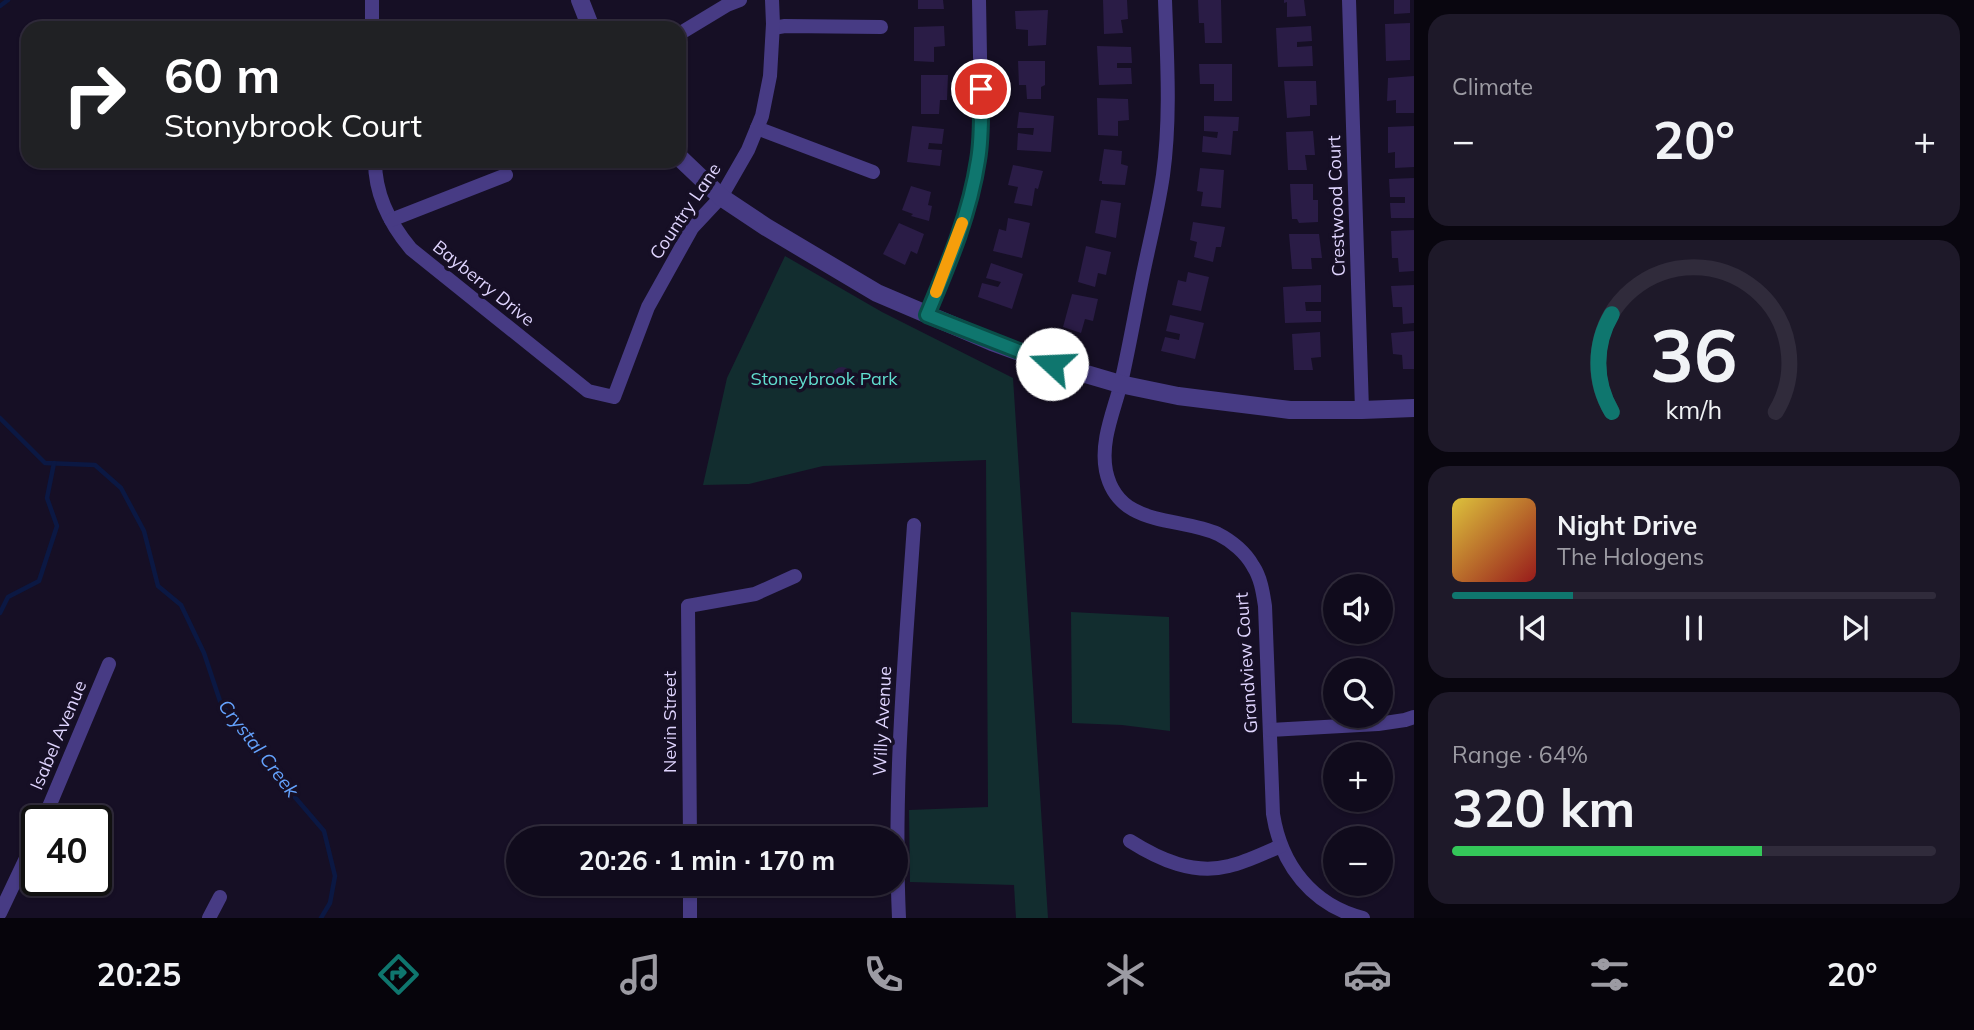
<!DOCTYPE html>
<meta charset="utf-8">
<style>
body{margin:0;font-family:Mulish,sans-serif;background:#1e1929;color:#f1f3f6;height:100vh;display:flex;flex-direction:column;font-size:26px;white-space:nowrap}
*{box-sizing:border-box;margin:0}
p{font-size:23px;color:#9c9ba3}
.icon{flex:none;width:38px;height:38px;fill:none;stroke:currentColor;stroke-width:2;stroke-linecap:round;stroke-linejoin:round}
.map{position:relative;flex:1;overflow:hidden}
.sheet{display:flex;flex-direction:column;gap:14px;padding:14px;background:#09060f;width:560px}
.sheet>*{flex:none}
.banner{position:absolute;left:21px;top:21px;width:665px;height:147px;border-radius:21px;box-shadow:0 2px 5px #0004,0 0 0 2px #302b3b;background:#202124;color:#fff;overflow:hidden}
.buttons{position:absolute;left:1323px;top:574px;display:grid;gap:14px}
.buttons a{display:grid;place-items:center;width:70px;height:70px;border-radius:50%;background:#100b1c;box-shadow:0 2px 5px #0004,0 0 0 2px #302b3b;font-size:35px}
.speed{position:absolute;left:21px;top:805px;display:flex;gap:14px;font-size:35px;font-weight:700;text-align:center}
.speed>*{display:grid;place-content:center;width:91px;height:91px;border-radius:50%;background:#100b1c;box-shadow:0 2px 5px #0004,0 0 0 2px #302b3b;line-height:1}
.speed .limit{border:4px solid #111;border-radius:10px;background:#fff;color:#111}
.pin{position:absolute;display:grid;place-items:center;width:60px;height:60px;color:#fff;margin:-30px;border:4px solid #fff;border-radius:50%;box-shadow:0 2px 7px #0007}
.me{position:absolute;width:77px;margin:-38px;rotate:290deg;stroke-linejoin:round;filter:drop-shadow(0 0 5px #0008)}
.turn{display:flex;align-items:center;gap:24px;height:147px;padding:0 28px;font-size:32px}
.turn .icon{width:91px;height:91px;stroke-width:2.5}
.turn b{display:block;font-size:49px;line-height:60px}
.big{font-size:52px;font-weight:700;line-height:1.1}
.sheet .card{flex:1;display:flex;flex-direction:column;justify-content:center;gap:10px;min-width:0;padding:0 24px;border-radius:21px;background:#1e1929}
.sheet .dial{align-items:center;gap:0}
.dial svg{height:182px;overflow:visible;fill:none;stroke:#302b3b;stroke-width:7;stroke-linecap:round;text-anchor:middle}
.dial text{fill:#f1f3f6;stroke:none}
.song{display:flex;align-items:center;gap:21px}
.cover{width:84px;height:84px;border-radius:10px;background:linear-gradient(135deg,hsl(50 70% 55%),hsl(0 70% 35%))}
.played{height:7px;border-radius:4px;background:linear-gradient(90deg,#0f766e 25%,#302b3b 25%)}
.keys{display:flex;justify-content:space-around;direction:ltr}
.heat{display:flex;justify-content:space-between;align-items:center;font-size:38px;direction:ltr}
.charge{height:10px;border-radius:5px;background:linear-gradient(90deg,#34c759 64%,#302b3b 0)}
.trip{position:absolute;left:506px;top:826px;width:402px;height:70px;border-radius:35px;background:#100b1c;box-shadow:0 2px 5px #0004,0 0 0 2px #302b3b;font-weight:700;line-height:70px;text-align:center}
.dock{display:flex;height:112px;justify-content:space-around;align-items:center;background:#06040b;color:#9c9ba3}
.dock .icon{width:49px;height:49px}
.dock .current{color:#0f766e}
.dock b{font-size:32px;color:#f1f3f6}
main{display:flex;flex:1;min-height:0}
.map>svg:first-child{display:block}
.green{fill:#122d2f}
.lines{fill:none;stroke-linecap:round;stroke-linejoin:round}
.stream{stroke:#0b1843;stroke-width:4.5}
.building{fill:#2a1c46}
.minor{stroke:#473b84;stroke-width:14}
.tertiary{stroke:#473b84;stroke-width:18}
.route-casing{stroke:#0a4d48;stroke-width:18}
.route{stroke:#0f766e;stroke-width:12}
.slow{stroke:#f59e0b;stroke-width:12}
.labels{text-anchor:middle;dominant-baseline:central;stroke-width:7;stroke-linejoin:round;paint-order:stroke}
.street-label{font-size:18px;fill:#dfd4fe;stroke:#160f25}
.park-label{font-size:18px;fill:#61decf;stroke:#160f25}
.water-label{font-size:19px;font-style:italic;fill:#64a2fd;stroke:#160f25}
</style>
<main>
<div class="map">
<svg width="1414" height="918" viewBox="0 0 1414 918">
<rect width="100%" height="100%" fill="#160f25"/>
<g class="green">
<path d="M785,256L882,312L1013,378L1048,918H1016L1014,885L910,882L909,810L988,807L986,460L823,466L749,484L703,485L727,378Z"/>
<path d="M1071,612L1169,617L1170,731L1122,725L1072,723Z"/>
</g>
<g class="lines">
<g class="stream">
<path d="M0,6L8,0"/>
<path d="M0,418L45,463L95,465L121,488L144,531L158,586L181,605L204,653L221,704L269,767L324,831L335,876L330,903L321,918"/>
<path d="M0,613L8,597L39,581L57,526L47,498L54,463"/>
</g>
</g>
<g class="building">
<path d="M918,0H943L944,9H918Z"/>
<path d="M1103,0H1127L1128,19L1121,20L1123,33L1104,34Z"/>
<path d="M1198,0H1221L1222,43H1205L1204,23H1199Z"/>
<path d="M1284,0H1304L1306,16L1287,17V2L1284,3Z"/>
<path d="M1394,0H1410V13L1394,14Z"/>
<path d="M1048,10L1046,45L1028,46V30L1016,29L1015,11Z"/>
<path d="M1410,23V60L1386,61L1385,24Z"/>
<path d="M944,26L945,46L934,47V62L914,61V27Z"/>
<path d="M1311,26L1312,41L1297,42V47L1312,46L1313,66L1278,67L1276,28Z"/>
<path d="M1097,46L1131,47L1132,63H1117V68H1131L1132,84L1099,85Z"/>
<path d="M1018,61H1045V85L1041,87V99H1027L1026,85H1019Z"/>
<path d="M1199,64H1232V101H1214V84H1200Z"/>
<path d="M921,75H948L947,100H940L939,114H921Z"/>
<path d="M1414,76V113H1396V100L1387,101L1388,78Z"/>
<path d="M1284,81H1316L1317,105H1310V116L1287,118Z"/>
<path d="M1097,98L1128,99L1129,120L1118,121V136L1098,135Z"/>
<path d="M1019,112L1054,116L1051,152L1017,150L1018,133L1033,135L1034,128H1017Z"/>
<path d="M1204,116L1239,117L1238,131H1233L1231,155L1202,152L1203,136L1217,138L1218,132L1204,131Z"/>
<path d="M912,126L944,129L942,144L929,143L928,149L942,150L940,166L907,162Z"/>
<path d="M1414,126V167L1395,168V152L1388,153V127Z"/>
<path d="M1313,131L1315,155H1305L1307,170H1288L1286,132Z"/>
<path d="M1104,149L1122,151L1121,164L1128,166L1125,185L1102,184V181H1099Z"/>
<path d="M1013,165L1043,171L1038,189L1035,188L1032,206L1014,203L1018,187L1008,185Z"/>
<path d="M1200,168L1224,170L1221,208L1201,206L1203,192L1197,191Z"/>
<path d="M1414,178V218H1391L1390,203H1405V197H1390L1389,179Z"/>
<path d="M1290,184H1313V200H1318V222L1299,223L1297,219H1292Z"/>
<path d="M911,186L931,192L928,205L932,206L929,221L911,216L913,214L902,210Z"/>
<path d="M1101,200L1121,203L1116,238L1095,233Z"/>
<path d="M1008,218L1030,223L1022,258L993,251L999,229L1006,231Z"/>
<path d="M1193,222L1225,227L1221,247H1216L1213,262L1194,257L1197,242L1190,240Z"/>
<path d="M899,223L924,234L917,254L911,251L905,265L883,254Z"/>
<path d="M1414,230V271L1399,272L1398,258H1392L1391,231Z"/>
<path d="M1289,234H1319L1322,258H1311L1312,269H1292Z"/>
<path d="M1086,246L1111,252L1106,275L1098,273L1095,287L1078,282Z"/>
<path d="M991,263L1023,274L1012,309L978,297L982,283L998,287L1001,282L986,278Z"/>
<path d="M1188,272L1209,277L1201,311L1172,305L1178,280L1186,282Z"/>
<path d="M1321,285V302H1305L1306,311H1321V322L1285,323L1283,287Z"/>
<path d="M1414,285V323L1403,324L1402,307H1393L1391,286Z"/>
<path d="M1072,294L1098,299L1093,321L1085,319L1081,333L1063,327Z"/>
<path d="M1170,315L1204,323L1195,359L1161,351L1165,337L1179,340L1180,334L1166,331Z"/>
<path d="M1414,331V369H1403L1402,355L1393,354L1391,333Z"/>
<path d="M1320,332L1321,357L1311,358L1313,370H1294L1292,334Z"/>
<circle cx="842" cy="377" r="10"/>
</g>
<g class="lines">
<g class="minor">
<path d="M372,0V28"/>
<path d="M1165,0C1167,58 1171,117 1163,175C1158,210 1149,244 1142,279C1135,313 1129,348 1121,383C1114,411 1100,441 1106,471C1118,528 1178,516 1218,534C1232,541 1246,553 1253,566C1261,578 1263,593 1265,606L1273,814C1281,865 1312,905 1363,918"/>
<path d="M1349,0L1362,410"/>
<path d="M773,28L785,26L881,27"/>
<path d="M679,34L727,5L740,0"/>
<path d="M757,128L873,172"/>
<path d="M375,161C375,194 390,224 411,249L588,391L614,397L648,307L692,228L721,197L748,150L762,116L770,76L773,24L772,0"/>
<path d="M391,220L506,175"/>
<path d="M927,315L956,243L968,203L978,158L981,112L979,0"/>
<path d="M1270,730L1378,724L1405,720L1414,717"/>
<path d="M43,821L109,664"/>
<path d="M690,838L688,606L755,594L795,576"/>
<path d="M1130,841C1160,860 1194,875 1229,866C1247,862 1264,853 1281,846"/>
<path d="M690,884V918"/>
<path d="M0,913L37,835"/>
<path d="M209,918L220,897"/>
<path d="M899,918C893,787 905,656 914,525"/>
</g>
<g class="tertiary">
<path d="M580,0L591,28"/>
<path d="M679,157L721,197L766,227L877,293L992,342L1052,364L1120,384L1178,396L1290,410H1362L1414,408"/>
</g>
</g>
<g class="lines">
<g class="route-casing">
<path id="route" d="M981,89C981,112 982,137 978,160C970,214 948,265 927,315L1052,364"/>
</g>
<use href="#route" class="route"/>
<path class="slow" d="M936,292L962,223"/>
</g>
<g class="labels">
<g class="street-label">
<text transform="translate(1336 206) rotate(-92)">Crestwood Court</text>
<text transform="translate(685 211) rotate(-56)">Country Lane</text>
<text transform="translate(484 283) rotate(39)">Bayberry Drive</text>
<text transform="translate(1246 663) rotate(-94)">Grandview Court</text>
<text transform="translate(882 721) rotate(-87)">Willy Avenue</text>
<text transform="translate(669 722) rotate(-90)">Nevin Street</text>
<text transform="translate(58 735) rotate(-67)">Isabel Avenue</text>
</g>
<g class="park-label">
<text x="824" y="378">Stoneybrook Park</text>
</g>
<g class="water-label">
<text transform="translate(259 748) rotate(52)">Crystal Creek</text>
</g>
</g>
</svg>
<div class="buttons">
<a><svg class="icon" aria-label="sound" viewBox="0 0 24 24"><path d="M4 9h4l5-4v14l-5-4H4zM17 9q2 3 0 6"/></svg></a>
<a><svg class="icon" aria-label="search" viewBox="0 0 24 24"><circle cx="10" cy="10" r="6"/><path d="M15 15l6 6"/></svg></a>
<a>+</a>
<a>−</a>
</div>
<div class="speed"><div class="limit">40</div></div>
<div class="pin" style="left:981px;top:89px;background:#d93025"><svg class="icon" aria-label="arrive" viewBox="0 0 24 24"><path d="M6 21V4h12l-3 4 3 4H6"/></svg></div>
<svg class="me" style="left:1052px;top:364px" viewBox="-20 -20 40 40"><circle r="19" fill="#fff"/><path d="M0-13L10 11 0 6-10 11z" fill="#0f766e"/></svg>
<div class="trip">20:26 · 1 min · 170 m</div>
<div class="banner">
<div class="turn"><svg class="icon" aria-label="right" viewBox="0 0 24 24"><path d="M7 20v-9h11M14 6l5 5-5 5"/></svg><div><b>60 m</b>Stonybrook Court</div></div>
</div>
</div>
<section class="sheet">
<div class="card"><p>Climate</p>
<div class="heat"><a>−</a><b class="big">20°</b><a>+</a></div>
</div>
<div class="card dial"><svg viewBox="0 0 100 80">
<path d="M14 69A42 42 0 1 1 86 69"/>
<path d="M14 69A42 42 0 0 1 14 26" stroke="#0f766e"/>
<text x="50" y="56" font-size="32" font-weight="700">36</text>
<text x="50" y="72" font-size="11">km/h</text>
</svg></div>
<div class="card">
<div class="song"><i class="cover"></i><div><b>Night Drive</b><p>The Halogens</p></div></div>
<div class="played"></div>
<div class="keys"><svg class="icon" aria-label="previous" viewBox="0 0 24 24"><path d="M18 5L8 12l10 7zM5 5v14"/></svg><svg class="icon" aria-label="pause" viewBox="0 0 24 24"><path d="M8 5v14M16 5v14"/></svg><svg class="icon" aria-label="next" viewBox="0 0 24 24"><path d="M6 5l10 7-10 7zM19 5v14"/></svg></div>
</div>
<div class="card"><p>Range · 64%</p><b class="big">320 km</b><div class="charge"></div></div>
</section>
</main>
<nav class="dock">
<b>20:25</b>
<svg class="icon current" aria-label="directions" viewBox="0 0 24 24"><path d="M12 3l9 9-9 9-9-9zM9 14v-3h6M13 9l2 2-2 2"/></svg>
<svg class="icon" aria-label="music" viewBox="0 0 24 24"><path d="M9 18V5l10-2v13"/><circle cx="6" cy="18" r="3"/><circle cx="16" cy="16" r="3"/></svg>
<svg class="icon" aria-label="phone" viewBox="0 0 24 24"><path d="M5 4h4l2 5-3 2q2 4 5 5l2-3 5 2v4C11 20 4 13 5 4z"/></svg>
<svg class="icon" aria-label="climate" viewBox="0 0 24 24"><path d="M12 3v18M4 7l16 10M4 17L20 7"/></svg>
<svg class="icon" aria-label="car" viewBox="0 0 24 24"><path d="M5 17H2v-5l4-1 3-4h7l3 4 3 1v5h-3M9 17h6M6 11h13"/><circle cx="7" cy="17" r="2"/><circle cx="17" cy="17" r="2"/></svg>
<svg class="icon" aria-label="filters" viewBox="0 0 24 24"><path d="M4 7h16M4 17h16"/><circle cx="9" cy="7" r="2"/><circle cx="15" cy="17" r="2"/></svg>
<b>20°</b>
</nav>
